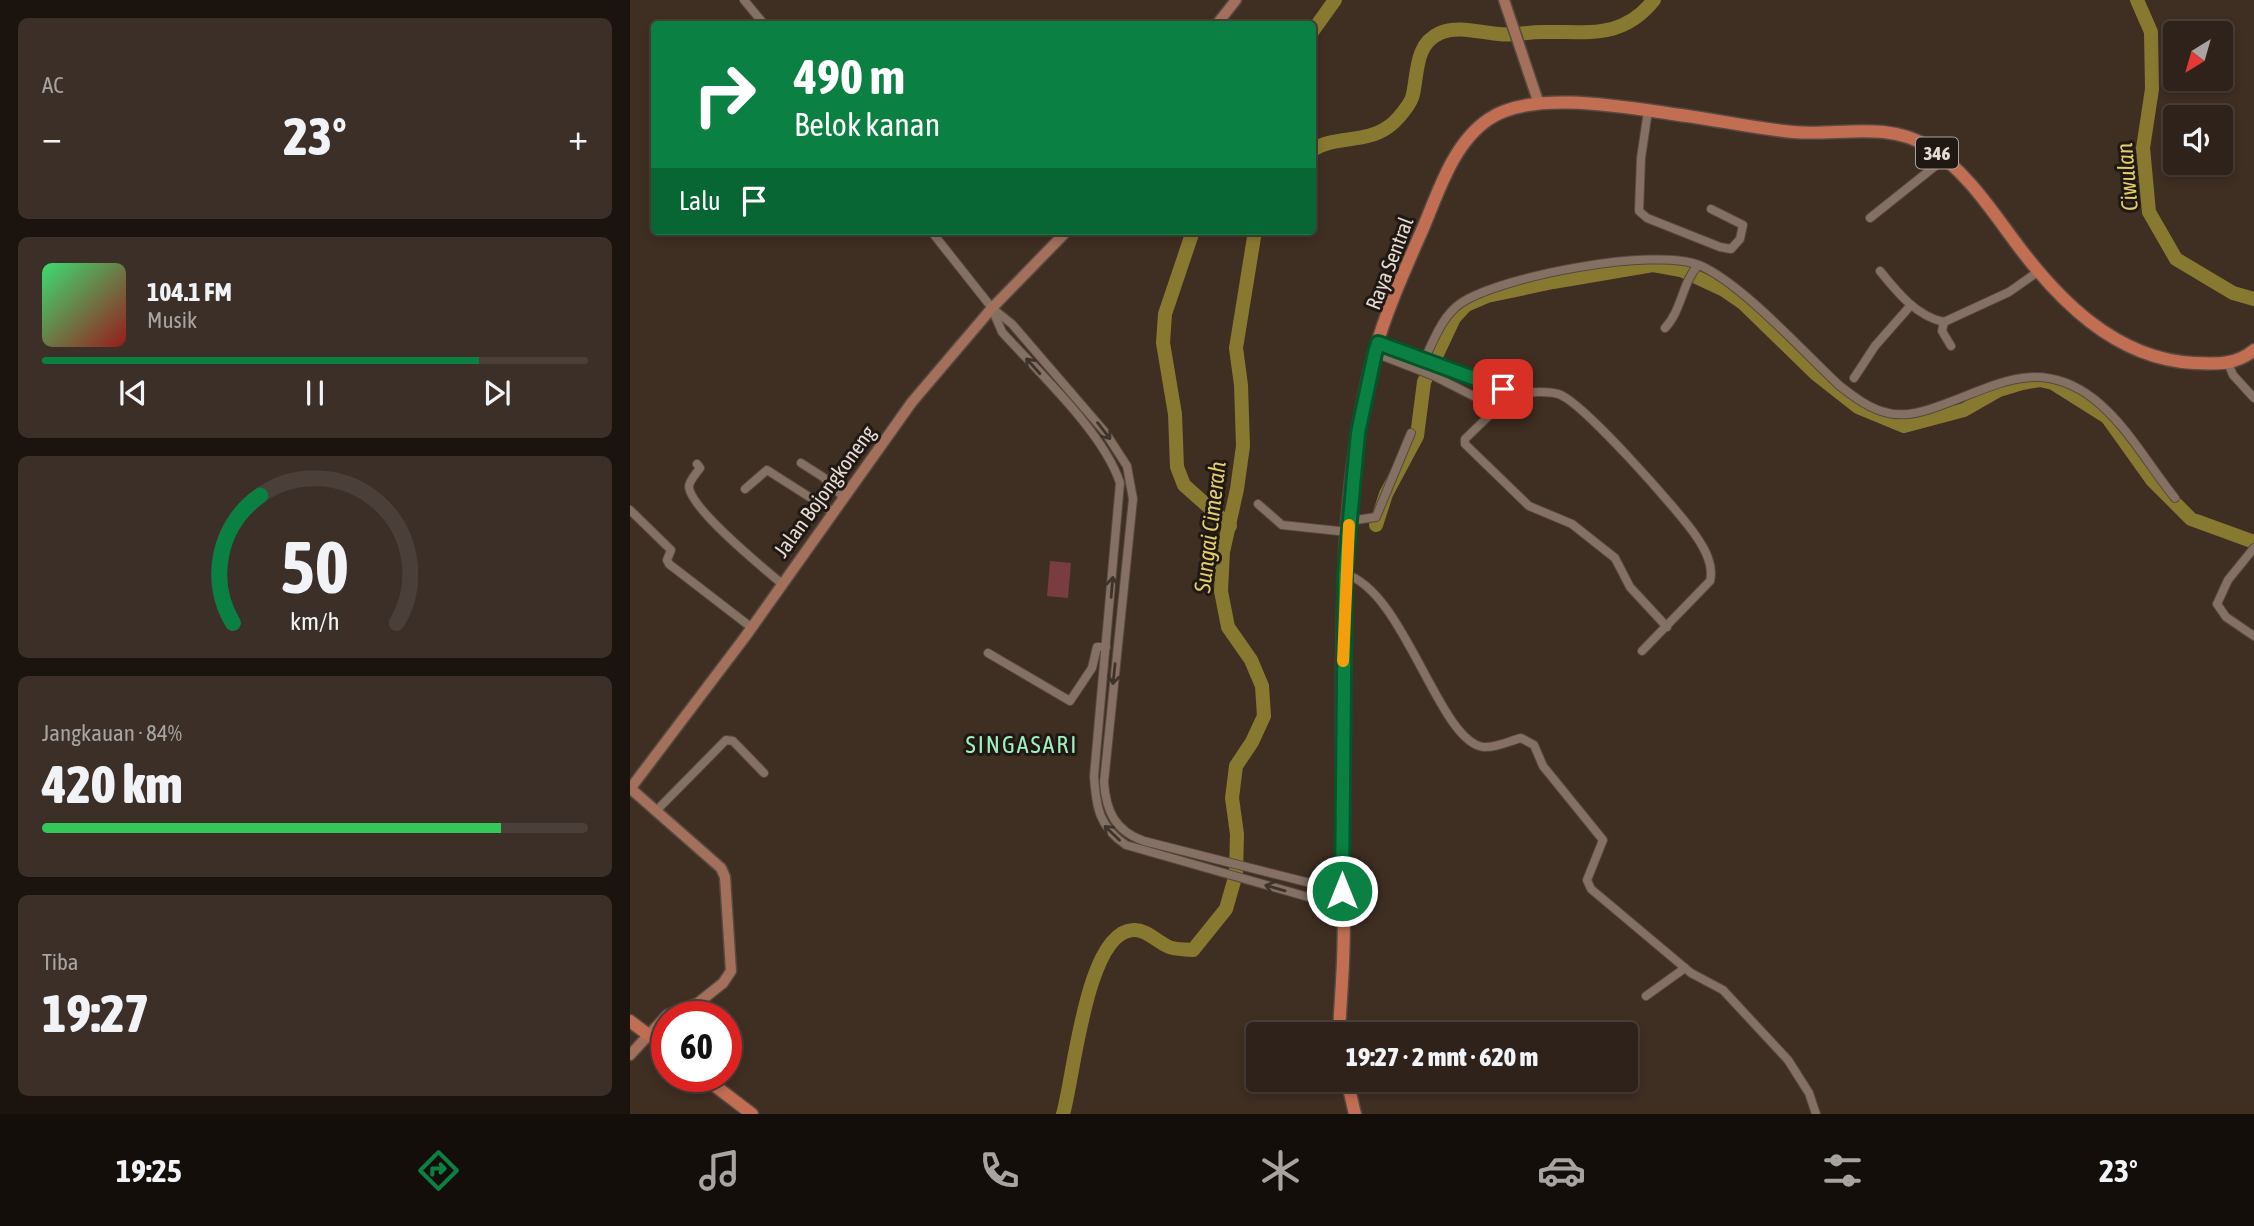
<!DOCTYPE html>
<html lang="id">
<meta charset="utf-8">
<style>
body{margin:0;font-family:"Asap Condensed",sans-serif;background:#3b2f27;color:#f1f3f6;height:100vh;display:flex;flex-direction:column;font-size:26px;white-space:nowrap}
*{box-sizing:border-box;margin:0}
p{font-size:23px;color:#a7a4a2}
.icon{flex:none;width:38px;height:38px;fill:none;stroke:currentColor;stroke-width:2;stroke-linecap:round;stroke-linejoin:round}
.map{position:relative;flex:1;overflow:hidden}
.details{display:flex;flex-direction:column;gap:18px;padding:18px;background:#1a130e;width:630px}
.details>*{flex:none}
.banner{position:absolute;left:21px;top:21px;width:665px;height:214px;border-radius:7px;box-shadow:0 4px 10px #0003,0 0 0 2px #4a3f39;background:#0b8043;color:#fff;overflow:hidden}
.needle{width:46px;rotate:217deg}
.tools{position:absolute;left:1533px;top:21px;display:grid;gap:14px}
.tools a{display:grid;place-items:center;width:70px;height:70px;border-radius:7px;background:#2f221a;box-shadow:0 4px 10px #0003,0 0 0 2px #4a3f39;font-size:35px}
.speed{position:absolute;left:21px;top:1001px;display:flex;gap:14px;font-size:35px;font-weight:700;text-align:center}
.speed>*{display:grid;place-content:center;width:91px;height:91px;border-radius:50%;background:#2f221a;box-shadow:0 4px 10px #0003,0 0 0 2px #4a3f39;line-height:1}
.speed .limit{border:10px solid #d22;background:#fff;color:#111}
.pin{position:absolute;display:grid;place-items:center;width:60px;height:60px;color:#fff;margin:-30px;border-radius:14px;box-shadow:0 4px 10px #0006}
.me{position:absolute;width:77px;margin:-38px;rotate:0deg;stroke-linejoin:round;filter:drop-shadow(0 0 5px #0008)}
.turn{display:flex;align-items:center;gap:24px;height:147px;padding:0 28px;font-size:32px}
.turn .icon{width:91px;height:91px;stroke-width:2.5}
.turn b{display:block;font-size:49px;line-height:60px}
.then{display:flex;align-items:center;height:66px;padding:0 28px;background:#0003;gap:14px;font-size:26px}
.big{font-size:52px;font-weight:800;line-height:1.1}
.details .tile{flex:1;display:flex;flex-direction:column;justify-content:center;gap:10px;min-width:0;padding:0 24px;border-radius:10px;background:#3b2f27}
.details .dial{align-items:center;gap:0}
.dial svg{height:182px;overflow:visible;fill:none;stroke:#4a3f39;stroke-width:7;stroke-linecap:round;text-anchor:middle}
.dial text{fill:#f1f3f6;stroke:none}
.song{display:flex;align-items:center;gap:21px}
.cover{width:84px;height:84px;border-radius:10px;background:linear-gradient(135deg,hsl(140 70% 55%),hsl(0 70% 35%))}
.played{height:7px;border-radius:4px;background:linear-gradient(90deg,#0b8043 80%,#4a3f39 80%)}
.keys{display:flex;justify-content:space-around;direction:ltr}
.heat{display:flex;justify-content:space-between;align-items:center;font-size:38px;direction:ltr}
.charge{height:10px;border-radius:5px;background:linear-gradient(90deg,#34c759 84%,#4a3f39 0)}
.trip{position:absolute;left:616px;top:1022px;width:392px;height:70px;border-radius:7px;background:#2f221a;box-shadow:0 4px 10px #0003,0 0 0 2px #4a3f39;font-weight:800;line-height:70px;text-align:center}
.dock{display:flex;height:112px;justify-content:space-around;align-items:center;background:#130e0a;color:#a7a4a2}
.dock .icon{width:49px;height:49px}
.dock .active{color:#0b8043}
.dock b{font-size:32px;color:#f1f3f6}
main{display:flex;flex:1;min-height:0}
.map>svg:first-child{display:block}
.green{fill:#793c41}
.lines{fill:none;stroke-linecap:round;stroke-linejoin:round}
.river{stroke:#887930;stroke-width:14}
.minor-casing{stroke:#574940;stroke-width:10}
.secondary-casing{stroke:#574940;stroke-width:13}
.primary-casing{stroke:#574940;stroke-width:15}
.minor{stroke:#847163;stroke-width:8}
.secondary{stroke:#a3705b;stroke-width:10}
.primary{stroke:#c26e53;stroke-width:12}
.oneway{stroke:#3e332b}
.route-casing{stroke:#07532c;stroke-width:18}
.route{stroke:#0b8043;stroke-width:12}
.slow{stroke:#f59e0b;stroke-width:12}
.labels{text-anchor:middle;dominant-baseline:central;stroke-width:6;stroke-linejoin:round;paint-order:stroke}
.shield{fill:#201813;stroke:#aba19b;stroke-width:2}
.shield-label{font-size:19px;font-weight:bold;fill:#e7dcd5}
.street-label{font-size:21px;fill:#e7dcd5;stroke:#201813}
.water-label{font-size:23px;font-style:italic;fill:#e2cd68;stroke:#201813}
.quarter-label{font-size:24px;letter-spacing:2px;fill:#a0efc1;stroke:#201813}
</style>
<main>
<section class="details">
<div class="tile"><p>AC</p>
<div class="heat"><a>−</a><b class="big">23°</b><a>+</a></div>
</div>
<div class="tile">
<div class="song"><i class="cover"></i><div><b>104.1 FM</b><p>Musik</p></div></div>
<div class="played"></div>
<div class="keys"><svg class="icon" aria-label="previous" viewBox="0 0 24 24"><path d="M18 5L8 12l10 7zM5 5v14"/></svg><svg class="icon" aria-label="pause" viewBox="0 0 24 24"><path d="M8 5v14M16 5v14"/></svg><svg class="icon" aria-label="next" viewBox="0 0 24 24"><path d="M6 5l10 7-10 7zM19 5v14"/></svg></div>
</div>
<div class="tile dial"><svg viewBox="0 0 100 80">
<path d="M14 69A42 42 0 1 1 86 69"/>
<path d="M14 69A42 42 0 0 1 26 13" stroke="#0b8043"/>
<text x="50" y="56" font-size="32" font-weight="700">50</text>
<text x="50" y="72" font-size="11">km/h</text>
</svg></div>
<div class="tile"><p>Jangkauan · 84%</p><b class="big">420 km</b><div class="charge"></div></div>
<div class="tile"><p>Tiba</p><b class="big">19:27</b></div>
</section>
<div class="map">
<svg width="1624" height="1114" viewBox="0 0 1624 1114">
<rect width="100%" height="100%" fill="#3f2e22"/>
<path class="green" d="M420,561L441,563L438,598L417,596Z"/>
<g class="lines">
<g class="river">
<path d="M1507,0L1521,32L1522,89L1513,148L1519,212L1546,259L1603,293L1624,299"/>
<path d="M682,32L705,0"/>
<path d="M682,150C706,135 734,144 758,127C766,122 782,103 783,94C788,72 785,44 810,33C828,25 851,33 869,34C883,36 897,32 912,32C958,31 992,40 1024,0"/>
<path d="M563,231L535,314L533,343L545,414L547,467L554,485L600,526"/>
<path d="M746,525L756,494L787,436L794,382L824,318L836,305L857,296L923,282L1023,265L1051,270L1094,290L1113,303L1186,374L1228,407L1274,426L1334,410L1369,390L1392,383L1410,380L1423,383L1477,417L1522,480L1561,519L1624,542"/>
<path d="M433,1114C444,1077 456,932 503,930C516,929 526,941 537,946C544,950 555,949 563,950L596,909L606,874L607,834L602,798L606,766L622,742L634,716L632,686L621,660L598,627L591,591L593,552L607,489L613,446L611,385L606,348L625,231"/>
</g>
<g class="minor-casing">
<g id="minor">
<path d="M114,0L134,24"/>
<path d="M1018,111L1011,158L1009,211L1017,218L1090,247L1101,249L1110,239L1113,225L1081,209"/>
<path d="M1240,218L1314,159"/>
<path d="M301,231L362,308L382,324L475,432L497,466L503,499L474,782C476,811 485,831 514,841L712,891"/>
<path d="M1250,271C1267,292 1286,316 1314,322"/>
<path d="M363,311L372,332C408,372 474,433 490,483L464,776C466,807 469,827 496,845L713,907"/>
<path d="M1035,328C1052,310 1052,283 1068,265"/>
<path d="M748,343L884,393"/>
<path d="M1321,346L1312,331L1314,322L1379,292L1409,271"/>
<path d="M745,353L802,375L867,408L875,406L884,393C898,393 915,390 928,394C950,399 1050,512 1066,536C1075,549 1084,565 1080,581L1012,651"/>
<path d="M794,360C804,340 812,316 831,303C872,276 1024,247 1069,265C1112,283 1174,353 1210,386C1223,396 1236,406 1251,411C1271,418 1290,413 1309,406C1366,386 1408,356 1464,399C1497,425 1519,466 1545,498"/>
<path d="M1598,363L1603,375L1624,398"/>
<path d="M1224,378L1245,346L1281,305"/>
<path d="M867,408L835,439V444L899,506L942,524L985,558L1000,587L1037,627"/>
<path d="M171,463L193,477L214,498"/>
<path d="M67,464L70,468C67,473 59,480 59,487C61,509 132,567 151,583"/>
<path d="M115,489L137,470L203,512"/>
<path d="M628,504L652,525L718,532"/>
<path d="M0,510L41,550L37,560L39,564L122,628"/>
<path d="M719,521L746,517L781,433"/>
<path d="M1624,548L1598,580L1587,604L1596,617L1624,636"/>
<path d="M715,574C775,591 809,743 854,747C866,748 879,741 891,738L904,745L913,766L973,840L957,880L961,889L1061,973L1093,990L1158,1060L1179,1093L1186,1114"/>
<path d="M358,653L440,701L462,668L467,647H476"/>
<path d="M26,811L96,740L103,741L134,773"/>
<path d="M1016,996L1055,968"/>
</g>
</g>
<g class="secondary-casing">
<g id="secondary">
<path d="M874,0L908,101"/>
<path d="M587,24L606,0"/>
<path d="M0,788L91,868L95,877L101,971L93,983L68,1003L37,1015L0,1055"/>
<path d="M0,789L115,637L282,402L362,308L437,231"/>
</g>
</g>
<g class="primary-casing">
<g id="primary">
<path d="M0,1021L37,1049"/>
<path d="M709,1034C710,1010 712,986 713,962C716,892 712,822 712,752C712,622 710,480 744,354C756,311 776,267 794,226C809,190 824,142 859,119C906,87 1009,110 1064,117C1097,122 1130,129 1163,132C1207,136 1257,121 1297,146C1333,168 1358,205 1383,239C1427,299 1485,359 1564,363C1587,364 1606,365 1624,350"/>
<path d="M72,1076L122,1114"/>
<path d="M717,1080L725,1114"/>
</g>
</g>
<use href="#minor" class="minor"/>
<use href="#secondary" class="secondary"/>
<use href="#primary" class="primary"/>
</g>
<defs><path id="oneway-shaft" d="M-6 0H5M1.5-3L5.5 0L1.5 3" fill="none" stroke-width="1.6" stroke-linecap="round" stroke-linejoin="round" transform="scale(1.75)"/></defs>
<g class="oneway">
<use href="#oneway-shaft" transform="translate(403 366) rotate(-132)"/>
<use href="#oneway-shaft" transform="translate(474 431) rotate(52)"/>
<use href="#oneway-shaft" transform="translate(482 587) rotate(-85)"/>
<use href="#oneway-shaft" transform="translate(484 674) rotate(96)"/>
<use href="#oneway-shaft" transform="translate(482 833) rotate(-136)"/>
<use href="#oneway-shaft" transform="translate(645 888) rotate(-164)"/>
</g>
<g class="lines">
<g class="route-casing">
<path id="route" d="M712,891L715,574L728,433L745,353L748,343L873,389"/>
</g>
<use href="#route" class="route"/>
<path class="slow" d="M713,661L719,525"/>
</g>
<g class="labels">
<rect class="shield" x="1286" y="137.5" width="42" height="31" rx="5"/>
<g class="shield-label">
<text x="1307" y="153">346</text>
</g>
<g class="street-label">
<text transform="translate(759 263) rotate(-69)">Raya Sentral</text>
<text transform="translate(194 491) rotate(-54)">Jalan Bojongkoneng</text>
</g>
<g class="water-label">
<text transform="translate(1497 177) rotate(-95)">Ciwulan</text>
<text transform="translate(580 527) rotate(-83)">Sungai Cimerah</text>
</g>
<g class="quarter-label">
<text x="392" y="744">SINGASARI</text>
</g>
</g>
</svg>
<div class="tools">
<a><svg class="needle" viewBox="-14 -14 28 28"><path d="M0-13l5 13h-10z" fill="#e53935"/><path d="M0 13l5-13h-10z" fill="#a7a4a2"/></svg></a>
<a><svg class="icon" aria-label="sound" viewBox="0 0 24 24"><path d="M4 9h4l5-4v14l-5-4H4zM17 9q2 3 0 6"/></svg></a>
</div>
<div class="speed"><div class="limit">60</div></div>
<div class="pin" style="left:873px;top:389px;background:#d93025"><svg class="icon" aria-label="arrive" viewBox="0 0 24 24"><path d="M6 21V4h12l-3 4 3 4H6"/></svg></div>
<svg class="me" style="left:712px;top:891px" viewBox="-20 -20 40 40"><circle r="17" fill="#0b8043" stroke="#fff" stroke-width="3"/><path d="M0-11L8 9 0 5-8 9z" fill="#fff"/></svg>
<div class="trip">19:27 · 2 mnt · 620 m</div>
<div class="banner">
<div class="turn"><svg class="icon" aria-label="right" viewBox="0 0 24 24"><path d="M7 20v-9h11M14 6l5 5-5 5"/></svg><div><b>490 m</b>Belok kanan</div></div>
<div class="then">Lalu<svg class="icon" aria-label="arrive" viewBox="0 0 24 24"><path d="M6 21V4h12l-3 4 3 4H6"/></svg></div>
</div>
</div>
</main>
<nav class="dock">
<b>19:25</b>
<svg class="icon active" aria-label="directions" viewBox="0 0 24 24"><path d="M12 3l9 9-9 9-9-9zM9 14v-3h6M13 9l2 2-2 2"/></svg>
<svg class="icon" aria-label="music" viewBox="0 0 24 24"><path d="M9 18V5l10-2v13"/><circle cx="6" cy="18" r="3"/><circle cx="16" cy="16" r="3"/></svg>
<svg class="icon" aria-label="phone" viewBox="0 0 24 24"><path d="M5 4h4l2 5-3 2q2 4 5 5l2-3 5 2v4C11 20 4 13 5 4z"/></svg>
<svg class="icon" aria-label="climate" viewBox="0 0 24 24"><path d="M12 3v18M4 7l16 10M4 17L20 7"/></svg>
<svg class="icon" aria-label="car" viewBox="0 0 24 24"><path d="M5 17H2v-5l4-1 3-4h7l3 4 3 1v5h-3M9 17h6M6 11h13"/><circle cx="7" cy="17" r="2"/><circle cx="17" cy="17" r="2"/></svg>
<svg class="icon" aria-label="filters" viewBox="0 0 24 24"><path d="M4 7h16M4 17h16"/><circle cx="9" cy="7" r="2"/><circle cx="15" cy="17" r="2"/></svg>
<b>23°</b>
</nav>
